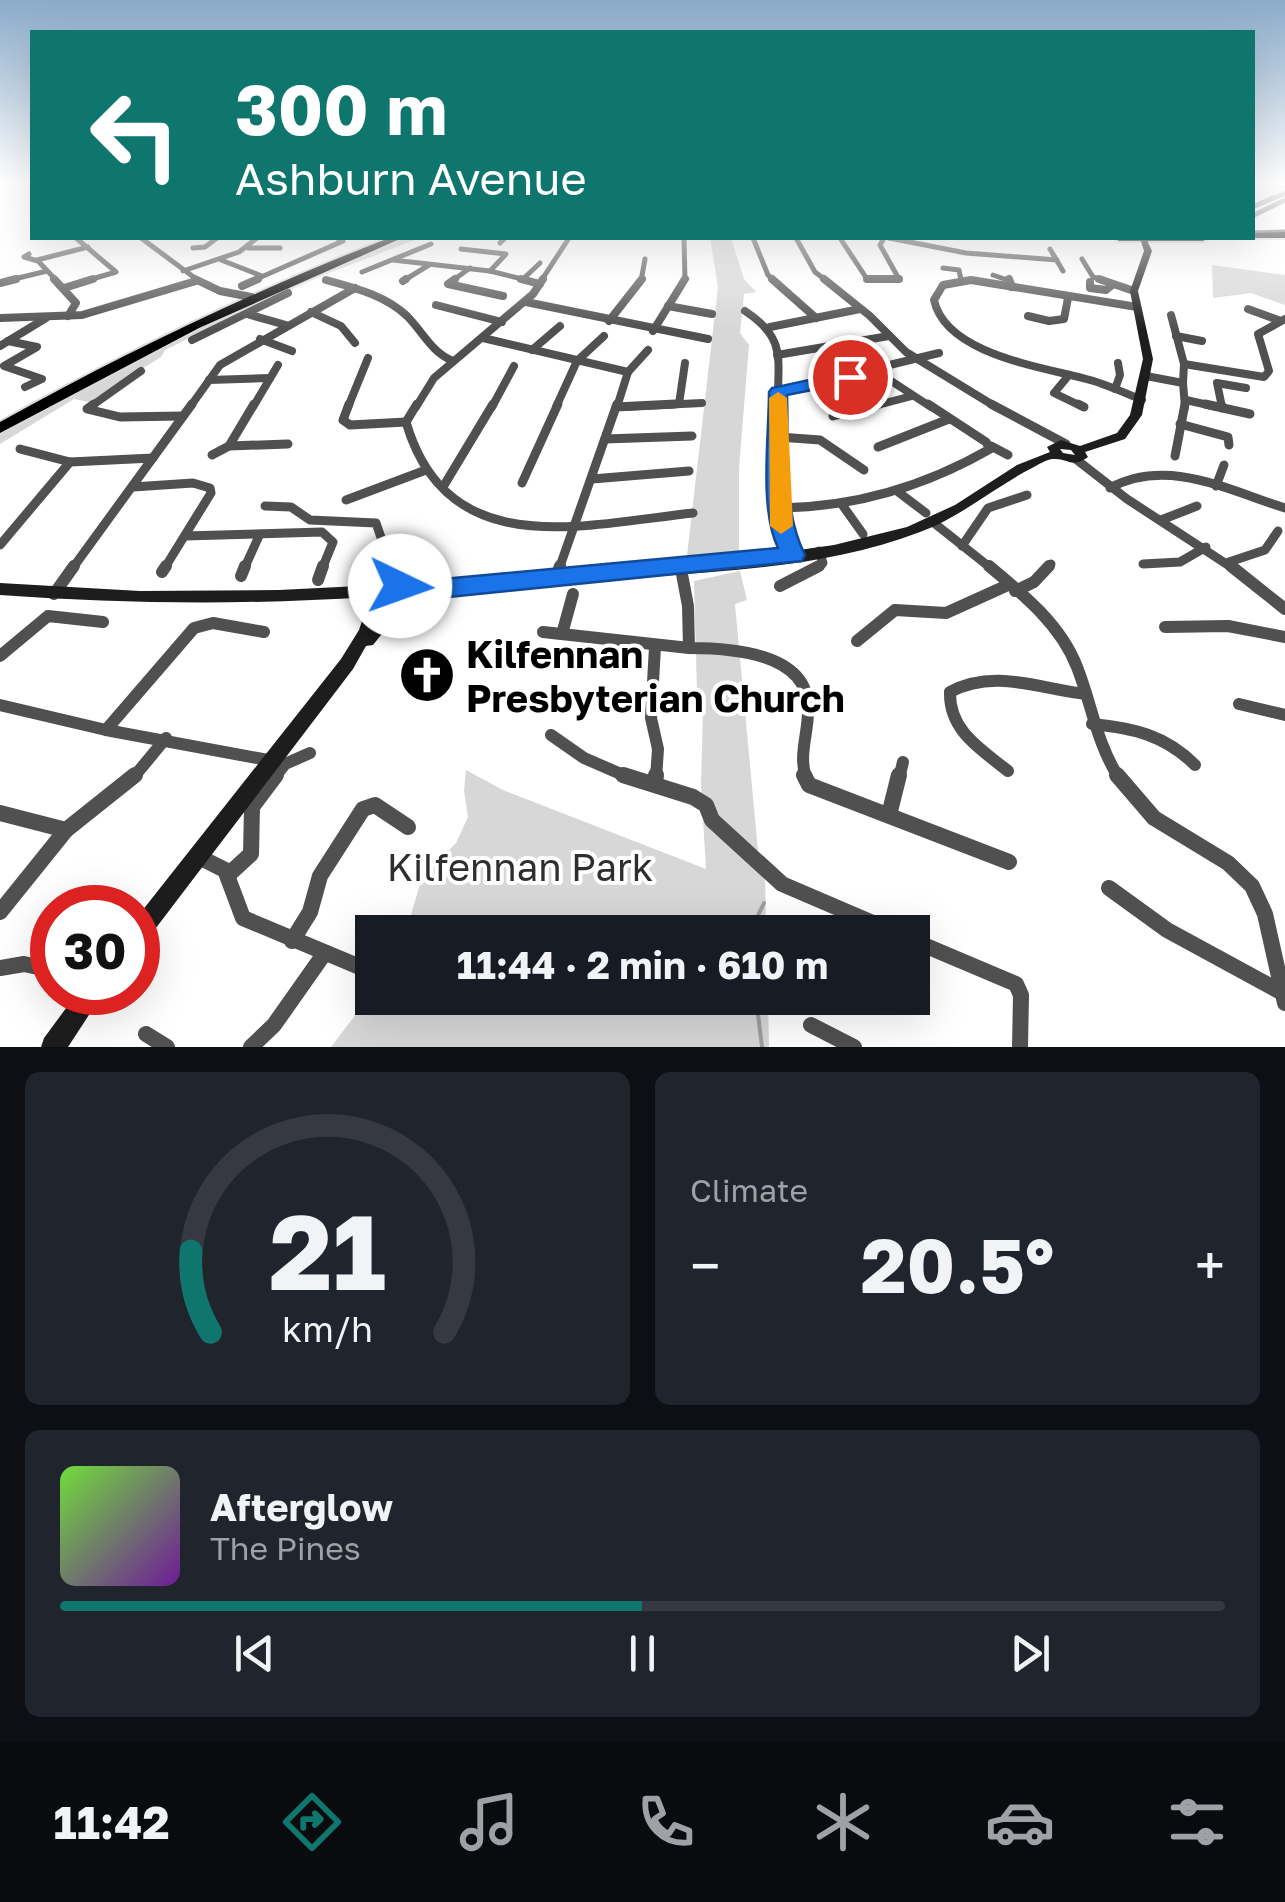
<!DOCTYPE html>
<meta charset="utf-8">
<style>
body{margin:0;font-family:"Golos Text",sans-serif;background:#20242c;color:#f1f3f6;height:100vh;display:flex;flex-direction:column;font-size:38px;white-space:nowrap}
*{box-sizing:border-box;margin:0}
p{font-size:32px;color:#9ea1a6}
.icon{flex:none;width:55px;height:55px;fill:none;stroke:currentColor;stroke-width:2;stroke-linecap:round;stroke-linejoin:round}
.map{position:relative;height:1047px;overflow:hidden}
.drawer{display:flex;flex-direction:column;gap:25px;padding:25px;background:#0d0f14;flex:1}
.drawer>*{flex:none}
.guide{position:absolute;left:30px;top:30px;width:1225px;height:210px;border-radius:0px;box-shadow:0 10px 40px #0002;background:#0f766e;color:#fff;overflow:hidden}
.speed{position:absolute;left:30px;top:885px;display:flex;gap:20px;font-size:50px;font-weight:700;text-align:center}
.speed>*{display:grid;place-content:center;width:130px;height:130px;border-radius:50%;background:#171b24;box-shadow:0 10px 40px #0002;line-height:1}
.speed .limit{border:15px solid #d22;background:#fff;color:#111}
.pin{position:absolute;display:grid;place-items:center;width:85px;height:85px;color:#fff;margin:-42px;border:5px solid #fff;border-radius:50%;box-shadow:0 2px 10px #0007}
.me{position:absolute;width:110px;margin:-55px;rotate:93deg;stroke-linejoin:round;filter:drop-shadow(0 0 8px #0008)}
.turn{display:flex;align-items:center;gap:35px;height:210px;padding:0 40px;font-size:45px}
.turn .icon{width:130px;height:130px;stroke-width:2.5}
.turn b{display:block;font-size:70px;line-height:85px}
.big{font-size:75px;font-weight:700;line-height:1.1}
.drawer .tile{flex:1;display:flex;flex-direction:column;justify-content:center;gap:15px;min-width:0;padding:0 35px;border-radius:15px;background:#20242c}
.drawer .dial{align-items:center;gap:0}
.dial svg{height:260px;overflow:visible;fill:none;stroke:#363941;stroke-width:7;stroke-linecap:round;text-anchor:middle}
.dial text{fill:#f1f3f6;stroke:none}
.song{display:flex;align-items:center;gap:30px}
.cover{width:120px;height:120px;border-radius:15px;background:linear-gradient(135deg,hsl(100 70% 55%),hsl(280 70% 35%))}
.played{height:10px;border-radius:5px;background:linear-gradient(90deg,#0f766e 50%,#363941 50%)}
.keys{display:flex;justify-content:space-around;direction:ltr}
.heat{display:flex;justify-content:space-between;align-items:center;font-size:55px;direction:ltr}
.drawer .tiles{flex:1;display:grid;gap:25px;grid-template-columns:1fr 1fr}
.tile:last-child{grid-column:span 2}
.trip{position:absolute;left:355px;top:915px;width:575px;height:100px;border-radius:0px;background:#171b24;box-shadow:0 10px 40px #0002;font-weight:700;line-height:100px;text-align:center}
.menu{display:flex;height:160px;justify-content:space-around;align-items:center;background:#090b0e;color:#9ea1a6}
.menu .icon{width:70px;height:70px}
.menu .current{color:#0f766e}
.menu b{font-size:45px;color:#f1f3f6}
.map>svg:first-child{display:block}
.green{fill:#d7d7d7}
.lines{fill:none;stroke-linecap:round;stroke-linejoin:round}
.stream{stroke:#9e9e9e;stroke-width:4}
.highway-casing{stroke:#dbdbdb;stroke-width:4}
.street-far4{stroke:#505050;stroke-width:5}
.street-far3{stroke:#505050;stroke-width:8}
.street-far2{stroke:#505050;stroke-width:9}
.street-far1{stroke:#505050;stroke-width:12}
.street{stroke:#505050;stroke-width:16}
.secondary{fill:#1d1d1d;fill-rule:evenodd}
.highway{fill:#000;fill-rule:evenodd}
.route{fill:#1a73e8;stroke:#114b97;stroke-width:2.5}
.slow{fill:#f59e0b}
.labels{text-anchor:middle;dominant-baseline:central;stroke-width:8;stroke-linejoin:round;paint-order:stroke}
.near-poi-label{font-size:38px;font-weight:bold;fill:#000;stroke:#fff;text-anchor:start}
.near-park-label{font-size:38px;fill:#2e2e2e;stroke:#fff}
</style>
<div class="map">
<svg width="1285" height="1047" viewBox="0 0 1285 1047">
<rect width="100%" height="100%" fill="#fff"/>
<g class="green">
<path d="M406,238H420L287,289L165,350L161,357L89,402L74,399L0,444V433L203,324Z"/>
<path d="M710,238H731L744,279L756,292L744,294L740,333L749,345L739,468V559L686,564L718,287Z"/>
<path d="M1212,265L1285,275V305L1251,293L1213,298Z"/>
<path d="M740,571L747,600L735,604L758,851L765,871L766,932H406L422,877L456,843L468,817L464,791L466,770L503,790L706,869L701,785L703,710L697,691L694,581Z"/>
<path d="M372,993V998H768L769,1047H331Z"/>
</g>
<g class="lines">
<g class="stream">
<path d="M750,932L764,903"/>
<path d="M756,998L762,1047"/>
</g>
<g class="highway-casing">
<g id="highway">
<path d="M1285,232V238H1248H1252V233Z"/>
<path d="M389,238H402L199,328L0,433V422C126,352 255,290 389,238Z"/>
<path d="M1114,238H1208L1203,241H1119Z"/>
</g>
</g>
<g class="street-far4">
<path d="M1252,207L1285,193"/>
<path d="M1252,216L1285,200"/>
<path d="M1252,233L1285,232"/>
<path d="M76,238L116,272L85,281"/>
<path d="M141,238L199,281"/>
<path d="M684,238L685,281"/>
<path d="M753,238L768,275L775,281"/>
<path d="M796,238L815,272L827,281"/>
<path d="M840,238L867,279H899L880,245L884,238"/>
<path d="M889,238L966,253L1057,260"/>
<path d="M500,243L505,238"/>
<path d="M193,248L205,247L217,238"/>
<path d="M248,248H280"/>
<path d="M461,249L506,254L490,271"/>
<path d="M1050,249L1063,271"/>
<path d="M29,254L24,257L38,261L57,281"/>
<path d="M1082,259L1093,277L1106,281"/>
<path d="M37,260L88,247"/>
<path d="M221,260L262,276"/>
<path d="M393,260L490,271L530,281"/>
<path d="M943,268L959,270L961,280"/>
<path d="M183,271L239,252L257,238"/>
<path d="M362,272L431,244"/>
<path d="M993,275L1010,281"/>
<path d="M523,279L540,263"/>
<path d="M326,280L331,281"/>
<path d="M6,281L47,271"/>
<path d="M252,281L343,241L337,238"/>
<path d="M403,281L429,265"/>
<path d="M452,281L470,268"/>
<path d="M541,281L569,238"/>
<path d="M641,281L645,259"/>
<path d="M963,281H980"/>
</g>
<g class="street-far3">
<path d="M54,279L76,303L68,316"/>
<path d="M195,279L220,291L251,297"/>
<path d="M455,279L448,284L503,296"/>
<path d="M521,279L540,284"/>
<path d="M772,279L816,318"/>
<path d="M824,279L870,316L906,352L996,407"/>
<path d="M867,279H899"/>
<path d="M1009,279L1012,287"/>
<path d="M1099,279L1134,291"/>
<path d="M326,280C355,288 385,295 407,316C423,332 431,352 453,361"/>
<path d="M403,281L406,279"/>
<path d="M1090,282V288L1106,290L1111,286"/>
<path d="M0,283L16,279"/>
<path d="M242,286L258,279"/>
<path d="M64,288L93,279"/>
<path d="M526,302L708,339"/>
<path d="M436,305L502,322"/>
<path d="M668,306L712,314"/>
<path d="M1137,307L971,280L943,285L934,300C946,355 1044,367 1090,380C1108,385 1125,393 1142,400"/>
<path d="M1248,309L1281,321"/>
<path d="M745,311C788,339 777,360 778,407"/>
<path d="M311,312L341,326L355,343"/>
<path d="M247,314L286,325"/>
<path d="M1171,315L1184,364L1183,383"/>
<path d="M1028,316L1049,321L1064,319L1068,298"/>
<path d="M0,318L82,315L196,281"/>
<path d="M609,321L642,279"/>
<path d="M770,327L860,309"/>
<path d="M653,331L685,279"/>
<path d="M1176,336L1202,341"/>
<path d="M483,338L628,372"/>
<path d="M260,339L292,351"/>
<path d="M192,340L288,293"/>
<path d="M8,341L37,347L4,366L42,379L25,387"/>
<path d="M0,346L46,318"/>
<path d="M532,350L560,326"/>
<path d="M777,355L889,336"/>
<path d="M1184,364L1264,377L1269,371L1258,334L1285,319"/>
<path d="M876,371L931,407"/>
<path d="M1069,375L1054,393L1083,407"/>
<path d="M1146,376L1183,383L1185,407"/>
<path d="M209,380L270,378"/>
<path d="M1115,389L1120,375L1118,363"/>
<path d="M778,392L939,353"/>
<path d="M1186,400L1217,407"/>
<path d="M679,404L685,363"/>
<path d="M90,407L141,371"/>
<path d="M190,407L220,365L355,288"/>
<path d="M253,407L278,365"/>
<path d="M348,407L368,358"/>
<path d="M416,407L434,378L533,294L543,279"/>
<path d="M492,407L514,366"/>
<path d="M556,407L577,361L604,336"/>
<path d="M617,407L628,372L648,350"/>
<path d="M621,407L702,403"/>
<path d="M870,407L912,396"/>
<path d="M1222,407L1217,383L1246,388"/>
</g>
<g class="street-far2">
<path d="M94,404L87,409L120,417L183,416"/>
<path d="M254,404L229,446L288,444"/>
<path d="M349,404L343,420L350,425L406,422"/>
<path d="M417,404L406,422C447,563 582,525 693,513"/>
<path d="M778,404L782,532L794,555"/>
<path d="M991,404L1066,444"/>
<path d="M1078,404L1084,407"/>
<path d="M1205,404L1250,414"/>
<path d="M1221,404L1222,408"/>
<path d="M616,407L675,404"/>
<path d="M833,416L879,404"/>
<path d="M1180,424L1228,437L1229,445"/>
<path d="M779,437L820,440L864,470"/>
<path d="M605,439L692,436"/>
<path d="M991,446L1008,455"/>
<path d="M878,447L949,419"/>
<path d="M20,449L70,462L153,458"/>
<path d="M212,455L229,446"/>
<path d="M1175,456L1185,404"/>
<path d="M1077,460L1127,499L1234,569"/>
<path d="M592,479L689,471"/>
<path d="M522,483L558,404"/>
<path d="M1216,486L1224,465"/>
<path d="M133,487L193,483L210,488L211,493L164,569"/>
<path d="M443,487L493,404"/>
<path d="M1110,488C1167,457 1228,490 1285,508"/>
<path d="M897,491L926,513"/>
<path d="M346,500L426,470"/>
<path d="M265,506L291,507L310,520L376,523L392,569"/>
<path d="M843,506L863,534"/>
<path d="M780,508C856,507 924,487 990,449L986,442L928,404"/>
<path d="M1161,520L1197,506"/>
<path d="M934,523L992,569"/>
<path d="M185,536L322,532L333,542L322,569"/>
<path d="M0,545L70,462"/>
<path d="M962,546L988,508L1027,495"/>
<path d="M1229,562L1265,550L1278,531"/>
<path d="M1143,564L1180,562L1206,547"/>
<path d="M72,569L192,404"/>
<path d="M244,569L259,536"/>
<path d="M559,569L617,404"/>
<path d="M816,569L823,563L819,551"/>
<path d="M1047,569L1051,564"/>
</g>
<g class="street-far1">
<path d="M391,566L400,592"/>
<path d="M989,566C1023,594 1061,625 1077,667C1092,705 1096,742 1119,778"/>
<path d="M1231,566L1285,609"/>
<path d="M681,569L688,606L689,648C730,648 808,652 808,708C809,732 798,754 806,778"/>
<path d="M162,572L166,566"/>
<path d="M241,576L245,566"/>
<path d="M555,579L560,566"/>
<path d="M318,580L323,566"/>
<path d="M780,586L819,566"/>
<path d="M1015,591L1034,582L1049,566"/>
<path d="M54,594L74,566"/>
<path d="M1165,627L1228,626L1285,637"/>
<path d="M543,632L689,648"/>
<path d="M562,634L573,594"/>
<path d="M857,641L895,610L946,613L1008,585"/>
<path d="M655,647L651,718L658,749L656,778"/>
<path d="M0,656L48,616L103,622"/>
<path d="M1239,704L1285,715"/>
<path d="M0,705L106,730L268,760"/>
<path d="M1092,724C1133,728 1165,735 1195,765"/>
<path d="M106,730L194,628L213,623L264,632"/>
<path d="M551,735L584,758L630,778"/>
<path d="M1008,771C981,749 949,731 950,692C994,668 1040,689 1086,694"/>
<path d="M133,778L166,738"/>
<path d="M274,778L285,764L310,753"/>
<path d="M899,778L903,762"/>
</g>
<g class="street">
<path d="M623,775L693,797L706,805L712,820L782,884L894,932"/>
<path d="M804,775L809,785L1009,862"/>
<path d="M1117,775L1154,818L1228,863L1252,886L1265,914L1285,1003"/>
<path d="M655,784L656,775"/>
<path d="M0,813L66,830"/>
<path d="M889,815L899,775"/>
<path d="M197,856L225,870L243,918L367,970"/>
<path d="M228,875L251,854L252,807L276,775"/>
<path d="M1109,888L1167,930L1279,991"/>
<path d="M0,912L66,830L135,775"/>
<path d="M912,940L1016,984L1021,995L1020,1047"/>
<path d="M292,941L310,912L320,876L363,809L375,805L408,827"/>
<path d="M0,968L24,964L52,970"/>
<path d="M811,1025L854,1047"/>
<path d="M146,1034L167,1047"/>
<path d="M251,1047L274,1025L324,954"/>
</g>
<g class="secondary">
<path d="M1140,238H1146L1152,251L1138,291L1153,359L1142,415L1125,439L1085,452L1088,457C1071,469 1069,458 1053,459C1047,459 1038,465 1032,468C993,488 961,517 920,532C835,565 739,570 649,577C573,583 497,589 421,594L401,610L373,645L366,646L353,669L146,941L138,944V916L341,659L359,630L370,597C247,605 124,604 0,595V583L140,591L279,590L419,583L756,556L834,545L907,527L955,505L1017,465L1050,452L1047,447L1061,440L1080,446L1117,433L1130,415L1143,359L1130,291L1144,251ZM1060,449L1071,450L1075,455L1063,453ZM399,595L380,614L386,596Z"/>
<path d="M78,992H104L68,1047H41L44,1038Z"/>
</g>
<use href="#highway" class="highway"/>
</g>
<linearGradient id="sky" x2="0" y2="1"><stop stop-color="#8aabca"/><stop offset="0.55" stop-color="#fff"/><stop offset="1" stop-color="#fff" stop-opacity="0"/></linearGradient>
<rect width="1285" height="330" fill="url(#sky)"/>
<path class="route" d="M850,371L859,377L856,381L787,395C789,448 781,508 805,555L802,561L400,602L391,599L388,592L392,580L400,577L410,582L778,548C759,508 769,437 769,392L772,388Z"/>
<path class="slow" d="M778,392L787,398L793,526L781,534L770,526L769,398Z"/>
<defs>
<g id="church-disc" transform="scale(2.875)"><circle r="9.5" fill="#000" stroke="#fff"/><path d="M-1.2-6h2.4v3.5h3.3v2.4h-3.3V6h-2.4V-.1h-3.3v-2.4h3.3Z" fill="#fff"/></g>
</defs>
<g fill-rule="evenodd">
<use href="#church-disc" x="427" y="675"/>
</g>
<g class="labels">
<g class="near-poi-label">
<text x="466" y="653">Kilfennan<tspan x="466" dy="44">Presbyterian Church</tspan></text>
</g>
<g class="near-park-label">
<text x="520" y="866">Kilfennan Park</text>
</g>
</g>
</svg>
<div class="speed"><div class="limit">30</div></div>
<div class="pin" style="left:850px;top:377px;background:#d93025"><svg class="icon" aria-label="arrive" viewBox="0 0 24 24"><path d="M6 21V4h12l-3 4 3 4H6"/></svg></div>
<svg class="me" style="left:400px;top:586px" viewBox="-20 -20 40 40"><circle r="19" fill="#fff"/><path d="M0-13L10 11 0 6-10 11z" fill="#1a73e8"/></svg>
<div class="trip">11:44 · 2 min · 610 m</div>
<div class="guide">
<div class="turn"><svg class="icon" aria-label="left" viewBox="0 0 24 24"><path d="M17 20v-9H6M10 6l-5 5 5 5"/></svg><div><b>300 m</b>Ashburn Avenue</div></div>
</div>
</div>
<section class="drawer">
<div class="tiles">
<div class="tile dial"><svg viewBox="0 0 100 80">
<path d="M14 69A42 42 0 1 1 86 69"/>
<path d="M14 69A42 42 0 0 1 8 44" stroke="#0f766e"/>
<text x="50" y="56" font-size="32" font-weight="700">21</text>
<text x="50" y="72" font-size="11">km/h</text>
</svg></div>
<div class="tile"><p>Climate</p>
<div class="heat"><a>−</a><b class="big">20.5°</b><a>+</a></div>
</div>
<div class="tile">
<div class="song"><i class="cover"></i><div><b>Afterglow</b><p>The Pines</p></div></div>
<div class="played"></div>
<div class="keys"><svg class="icon" aria-label="previous" viewBox="0 0 24 24"><path d="M18 5L8 12l10 7zM5 5v14"/></svg><svg class="icon" aria-label="pause" viewBox="0 0 24 24"><path d="M8 5v14M16 5v14"/></svg><svg class="icon" aria-label="next" viewBox="0 0 24 24"><path d="M6 5l10 7-10 7zM19 5v14"/></svg></div>
</div>
</div>
</section>
<nav class="menu">
<b>11:42</b>
<svg class="icon current" aria-label="directions" viewBox="0 0 24 24"><path d="M12 3l9 9-9 9-9-9zM9 14v-3h6M13 9l2 2-2 2"/></svg>
<svg class="icon" aria-label="music" viewBox="0 0 24 24"><path d="M9 18V5l10-2v13"/><circle cx="6" cy="18" r="3"/><circle cx="16" cy="16" r="3"/></svg>
<svg class="icon" aria-label="phone" viewBox="0 0 24 24"><path d="M5 4h4l2 5-3 2q2 4 5 5l2-3 5 2v4C11 20 4 13 5 4z"/></svg>
<svg class="icon" aria-label="climate" viewBox="0 0 24 24"><path d="M12 3v18M4 7l16 10M4 17L20 7"/></svg>
<svg class="icon" aria-label="car" viewBox="0 0 24 24"><path d="M5 17H2v-5l4-1 3-4h7l3 4 3 1v5h-3M9 17h6M6 11h13"/><circle cx="7" cy="17" r="2"/><circle cx="17" cy="17" r="2"/></svg>
<svg class="icon" aria-label="filters" viewBox="0 0 24 24"><path d="M4 7h16M4 17h16"/><circle cx="9" cy="7" r="2"/><circle cx="15" cy="17" r="2"/></svg>
</nav>
